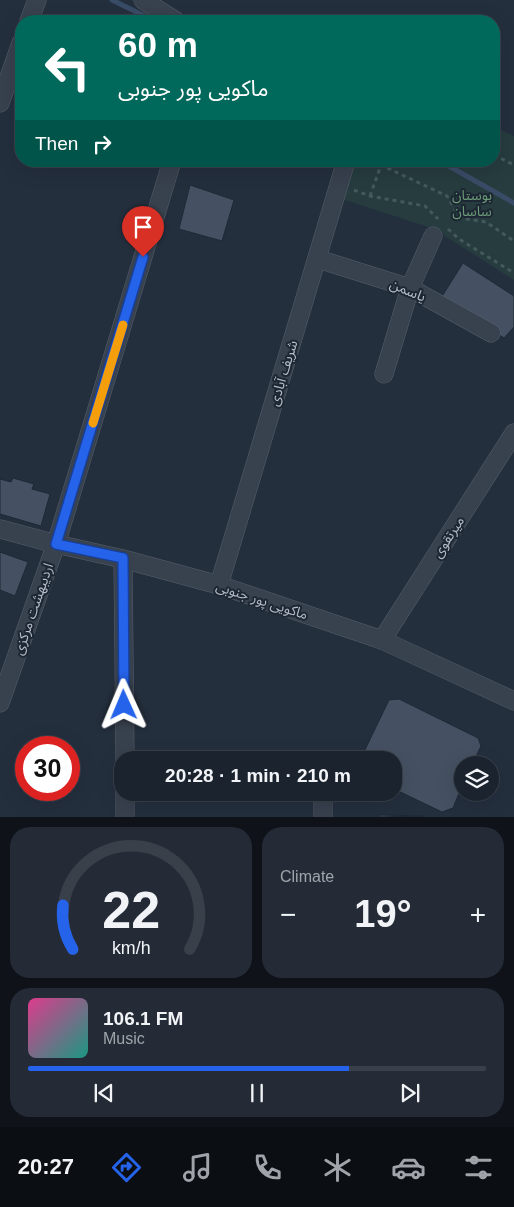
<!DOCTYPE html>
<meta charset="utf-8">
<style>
body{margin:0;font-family:Helvetica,"Noto Sans Arabic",sans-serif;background:#242b36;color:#f1f3f6;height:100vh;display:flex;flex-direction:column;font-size:19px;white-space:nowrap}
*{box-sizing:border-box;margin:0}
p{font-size:16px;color:#a0a4aa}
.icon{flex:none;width:28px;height:28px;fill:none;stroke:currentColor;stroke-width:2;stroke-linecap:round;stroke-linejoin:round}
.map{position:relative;height:817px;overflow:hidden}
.side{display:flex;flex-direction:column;gap:10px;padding:10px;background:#0f1319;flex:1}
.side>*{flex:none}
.banner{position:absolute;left:15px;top:15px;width:485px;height:152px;border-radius:20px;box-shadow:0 5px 20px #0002,0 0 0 1px #39404a;background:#00695c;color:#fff;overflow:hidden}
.fabs{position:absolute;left:454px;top:756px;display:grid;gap:10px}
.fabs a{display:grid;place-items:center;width:45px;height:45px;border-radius:50%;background:#1b232e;box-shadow:0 5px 20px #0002,0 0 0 1px #39404a;font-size:25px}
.speed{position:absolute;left:15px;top:736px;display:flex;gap:10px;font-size:25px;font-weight:700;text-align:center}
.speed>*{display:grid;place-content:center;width:65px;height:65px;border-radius:50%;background:#1b232e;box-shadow:0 5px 20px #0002,0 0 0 1px #39404a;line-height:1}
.speed .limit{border:8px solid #d22;background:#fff;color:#111}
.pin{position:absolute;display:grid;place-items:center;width:42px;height:42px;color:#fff;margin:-51px -21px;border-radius:50% 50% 50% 0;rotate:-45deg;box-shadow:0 0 5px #0007}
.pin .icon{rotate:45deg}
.me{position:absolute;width:55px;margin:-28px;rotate:359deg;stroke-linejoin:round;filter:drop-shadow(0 0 4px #0008)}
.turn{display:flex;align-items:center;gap:18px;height:105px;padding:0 20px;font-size:22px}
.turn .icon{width:65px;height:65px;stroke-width:2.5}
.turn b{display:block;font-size:35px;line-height:42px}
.then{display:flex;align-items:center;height:48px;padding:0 20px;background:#0003;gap:10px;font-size:19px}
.big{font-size:38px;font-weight:600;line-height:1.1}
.side .widget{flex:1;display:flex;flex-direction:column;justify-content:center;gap:8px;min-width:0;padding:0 18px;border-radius:20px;background:#242b36}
.side .dial{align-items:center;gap:0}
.dial svg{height:130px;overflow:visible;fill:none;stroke:#39404a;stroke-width:7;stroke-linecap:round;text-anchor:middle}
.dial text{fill:#f1f3f6;stroke:none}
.song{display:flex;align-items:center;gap:15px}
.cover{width:60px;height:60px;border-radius:8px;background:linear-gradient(135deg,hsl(330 70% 55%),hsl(170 70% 35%))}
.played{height:5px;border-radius:2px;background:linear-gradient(90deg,#2563eb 70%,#39404a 70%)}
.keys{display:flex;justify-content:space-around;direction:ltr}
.heat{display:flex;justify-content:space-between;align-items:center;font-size:28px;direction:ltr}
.side .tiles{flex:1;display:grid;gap:10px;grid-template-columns:1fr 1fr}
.widget:last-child{grid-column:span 2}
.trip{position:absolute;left:114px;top:751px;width:288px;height:50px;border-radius:20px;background:#1b232e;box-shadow:0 5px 20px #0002,0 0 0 1px #39404a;font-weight:600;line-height:50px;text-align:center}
.tab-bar{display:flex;height:80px;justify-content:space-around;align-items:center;background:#0b0e12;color:#a0a4aa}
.tab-bar .icon{width:35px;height:35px}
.tab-bar .current{color:#2563eb}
.tab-bar b{font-size:22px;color:#f1f3f6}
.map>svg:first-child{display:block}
.green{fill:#263c3f}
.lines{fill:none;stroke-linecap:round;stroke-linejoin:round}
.stream{stroke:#394c67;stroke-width:5}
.building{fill:#455162;stroke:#1f2835}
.minor-casing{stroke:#565f6c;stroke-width:19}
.path{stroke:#44595c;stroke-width:3;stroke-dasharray:4 4;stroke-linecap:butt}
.minor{stroke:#38414e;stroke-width:18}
.route-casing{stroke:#184099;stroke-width:12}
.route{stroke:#2563eb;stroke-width:9}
.slow{stroke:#f59e0b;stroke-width:9}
.labels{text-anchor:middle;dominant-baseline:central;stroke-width:4;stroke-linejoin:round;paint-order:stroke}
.park-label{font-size:14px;fill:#6b9a76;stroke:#1d2633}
.street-label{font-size:14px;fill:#b4bcc9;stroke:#1d2633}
</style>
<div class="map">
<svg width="514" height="817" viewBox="0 0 514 817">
<rect width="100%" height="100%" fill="#242f3e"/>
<path class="green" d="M494,127L514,136V280L434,229L342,199L352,161H494Z"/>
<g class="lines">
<g class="stream">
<path d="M112,0L155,21"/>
<path d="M440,161L514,203"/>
</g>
</g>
<g class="building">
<path d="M190,185L234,200L222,241L179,229Z"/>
<path d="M463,263L514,296V327L504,338L441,298Z"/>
<path d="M13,478L34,484L32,489L50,494L41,526L0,514V479L11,482Z"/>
<path d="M0,552L28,562L15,596L0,590Z"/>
<path d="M399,699L478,738L481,746L472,765H462V786L453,808L442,812L392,788V760H360L389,700Z"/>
<path d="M379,815L423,816L379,817Z"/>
</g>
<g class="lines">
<g class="minor-casing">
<g id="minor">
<path d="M143,0L176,21"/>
<path d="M29,21L37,0"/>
<path d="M0,103L21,43"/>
<path d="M318,259L410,288L491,333"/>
<path d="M384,374L410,288L433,236"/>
<path d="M0,529L56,544L123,559L219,585L382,640L514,701"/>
<path d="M123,559L125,760"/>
<path d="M219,585L346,161"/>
<path d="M382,640L514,433"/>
<path d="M0,703L56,544L172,161"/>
<path d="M125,792V817"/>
<path d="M323,795V817"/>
</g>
</g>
<g class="path">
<path d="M494,155L514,165"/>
<path d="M354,190L370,196L425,206L438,219"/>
<path d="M370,196L381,165L447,196L457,213L467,219L486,222L514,241"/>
<path d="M448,229L459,239L514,273"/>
</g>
<use href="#minor" class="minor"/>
</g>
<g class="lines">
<g class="route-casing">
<path id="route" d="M124,705L123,558L56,544L143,257"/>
</g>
<use href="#route" class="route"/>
<path class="slow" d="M93,423L123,325"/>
</g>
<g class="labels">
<g class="park-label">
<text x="472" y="195">بوستان<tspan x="472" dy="16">ساسان</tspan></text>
</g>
<g class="street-label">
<text transform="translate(408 290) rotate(23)">یاسمن</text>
<text transform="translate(283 373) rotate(-73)">شریف آبادی</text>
<text transform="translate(448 537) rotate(-57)">میرتقوی</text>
<text transform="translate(262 600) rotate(18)">ماکویی‌ پور جنوبی</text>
<text transform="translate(33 609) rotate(-71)">اردیبهشت مرکزی</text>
</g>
</g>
</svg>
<div class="fabs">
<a><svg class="icon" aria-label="layers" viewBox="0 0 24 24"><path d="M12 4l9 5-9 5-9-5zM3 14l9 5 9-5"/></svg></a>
</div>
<div class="speed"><div class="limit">30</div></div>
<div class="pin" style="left:143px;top:257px;background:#d93025"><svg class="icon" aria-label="arrive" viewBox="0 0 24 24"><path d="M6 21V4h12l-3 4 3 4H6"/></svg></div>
<svg class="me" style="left:124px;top:705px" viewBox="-20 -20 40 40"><path d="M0-17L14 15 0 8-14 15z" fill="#2563eb" stroke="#fff" stroke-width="4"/></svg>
<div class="trip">20:28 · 1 min · 210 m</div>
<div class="banner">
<div class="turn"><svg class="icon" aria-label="left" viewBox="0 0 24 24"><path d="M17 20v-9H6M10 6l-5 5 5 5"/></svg><div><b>60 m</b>ماکویی‌ پور جنوبی</div></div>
<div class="then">Then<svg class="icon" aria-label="right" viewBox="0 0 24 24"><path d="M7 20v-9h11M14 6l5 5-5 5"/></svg></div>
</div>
</div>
<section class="side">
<div class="tiles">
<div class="widget dial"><svg viewBox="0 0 100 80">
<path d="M14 69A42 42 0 1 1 86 69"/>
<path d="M14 69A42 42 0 0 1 8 42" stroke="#2563eb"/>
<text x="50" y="56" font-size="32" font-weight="700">22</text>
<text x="50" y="72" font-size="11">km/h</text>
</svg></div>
<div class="widget"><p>Climate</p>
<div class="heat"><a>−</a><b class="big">19°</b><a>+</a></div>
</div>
<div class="widget">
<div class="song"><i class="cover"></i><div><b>106.1 FM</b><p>Music</p></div></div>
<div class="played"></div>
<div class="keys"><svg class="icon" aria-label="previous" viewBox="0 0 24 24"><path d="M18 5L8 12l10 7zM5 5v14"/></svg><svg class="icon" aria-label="pause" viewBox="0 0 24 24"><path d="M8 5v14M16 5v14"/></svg><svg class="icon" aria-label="next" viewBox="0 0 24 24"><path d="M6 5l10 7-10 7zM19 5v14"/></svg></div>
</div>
</div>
</section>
<nav class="tab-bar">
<b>20:27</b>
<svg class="icon current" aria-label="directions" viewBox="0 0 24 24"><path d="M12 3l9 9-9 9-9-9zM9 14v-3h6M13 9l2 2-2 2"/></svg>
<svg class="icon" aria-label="music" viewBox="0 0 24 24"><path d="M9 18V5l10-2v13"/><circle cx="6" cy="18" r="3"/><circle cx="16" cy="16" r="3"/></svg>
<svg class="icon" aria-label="phone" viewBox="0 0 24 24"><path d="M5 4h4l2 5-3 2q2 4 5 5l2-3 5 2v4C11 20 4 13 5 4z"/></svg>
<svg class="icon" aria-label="climate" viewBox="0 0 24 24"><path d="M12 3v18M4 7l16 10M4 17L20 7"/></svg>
<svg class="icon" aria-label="car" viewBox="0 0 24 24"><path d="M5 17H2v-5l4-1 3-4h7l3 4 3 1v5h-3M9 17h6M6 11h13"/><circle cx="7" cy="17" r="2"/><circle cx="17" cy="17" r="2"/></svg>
<svg class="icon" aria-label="filters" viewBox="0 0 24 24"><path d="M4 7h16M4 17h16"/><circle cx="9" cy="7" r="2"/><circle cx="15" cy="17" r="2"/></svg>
</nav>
